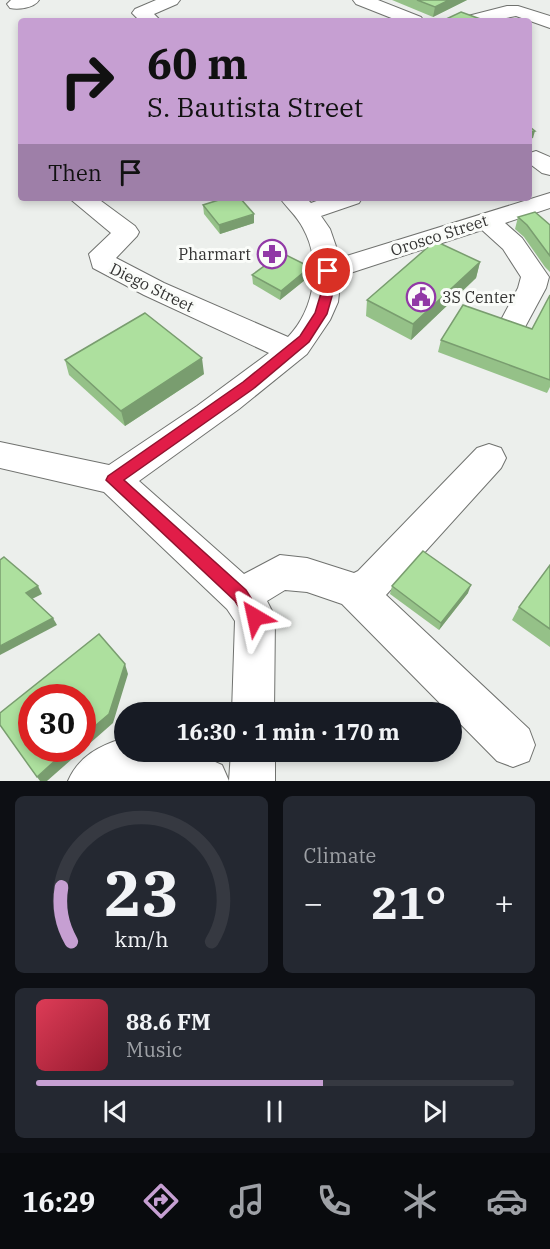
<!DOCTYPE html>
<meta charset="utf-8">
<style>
body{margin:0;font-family:"IBM Plex Serif",serif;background:#242831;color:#f1f3f6;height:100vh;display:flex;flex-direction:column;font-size:22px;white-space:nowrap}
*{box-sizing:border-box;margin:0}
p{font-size:20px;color:#9ea1a6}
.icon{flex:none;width:33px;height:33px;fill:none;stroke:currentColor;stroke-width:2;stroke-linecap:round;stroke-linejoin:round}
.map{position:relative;height:781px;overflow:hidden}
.panel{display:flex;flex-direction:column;gap:15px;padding:15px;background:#0d0f14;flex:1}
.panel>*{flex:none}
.banner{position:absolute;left:18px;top:18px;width:514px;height:183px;border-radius:6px;box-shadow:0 3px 9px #0003;background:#c69fd2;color:#111;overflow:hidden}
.speed{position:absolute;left:18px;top:684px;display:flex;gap:12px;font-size:30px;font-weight:700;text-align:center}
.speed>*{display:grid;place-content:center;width:78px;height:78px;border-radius:50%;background:#171b24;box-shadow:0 3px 9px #0003;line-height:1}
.speed .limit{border:9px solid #d22;background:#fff;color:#111}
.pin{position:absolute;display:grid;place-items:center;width:51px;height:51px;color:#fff;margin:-26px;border:3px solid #fff;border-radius:50%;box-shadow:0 2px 6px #0007}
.me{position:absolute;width:66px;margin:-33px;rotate:324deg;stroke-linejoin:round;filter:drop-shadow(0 0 4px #0008)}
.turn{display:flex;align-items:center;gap:21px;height:126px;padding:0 30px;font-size:27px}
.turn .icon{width:78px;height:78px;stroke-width:2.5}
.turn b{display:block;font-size:42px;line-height:51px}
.then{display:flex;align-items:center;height:57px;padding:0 30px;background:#0003;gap:12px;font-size:22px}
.big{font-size:45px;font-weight:800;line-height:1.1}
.panel .tile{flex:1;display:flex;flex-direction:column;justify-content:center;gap:9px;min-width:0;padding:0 21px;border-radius:9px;background:#242831}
.panel .dial{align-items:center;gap:0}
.dial svg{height:156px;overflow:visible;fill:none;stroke:#363941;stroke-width:7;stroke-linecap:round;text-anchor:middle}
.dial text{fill:#f1f3f6;stroke:none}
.song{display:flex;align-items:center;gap:18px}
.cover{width:72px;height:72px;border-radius:9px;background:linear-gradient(135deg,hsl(350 70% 55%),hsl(350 70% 35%))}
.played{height:6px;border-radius:3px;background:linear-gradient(90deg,#c69fd2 60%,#363941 60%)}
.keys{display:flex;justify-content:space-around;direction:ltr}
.heat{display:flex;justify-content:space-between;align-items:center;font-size:33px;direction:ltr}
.panel .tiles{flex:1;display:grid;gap:15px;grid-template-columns:1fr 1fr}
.tile:last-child{grid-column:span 2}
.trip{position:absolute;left:114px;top:702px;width:348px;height:60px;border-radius:30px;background:#171b24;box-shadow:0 3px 9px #0003;font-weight:800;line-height:60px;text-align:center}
.menu{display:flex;height:96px;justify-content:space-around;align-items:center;background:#090b0e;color:#9ea1a6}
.menu .icon{width:42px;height:42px}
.menu .selected{color:#c69fd2}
.menu b{font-size:27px;color:#f1f3f6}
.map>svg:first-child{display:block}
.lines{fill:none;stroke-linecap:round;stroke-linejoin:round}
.minor-casing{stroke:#70726f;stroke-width:2}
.minor{fill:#fff;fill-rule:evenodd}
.wall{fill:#95c188}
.shaded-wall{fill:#799d6f}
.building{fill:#ade09e;stroke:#799d6f;stroke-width:1.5}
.route{fill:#e11d48;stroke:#92132f;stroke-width:1.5}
.labels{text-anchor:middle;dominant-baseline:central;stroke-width:6;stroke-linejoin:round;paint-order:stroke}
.street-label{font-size:16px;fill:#343433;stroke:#fafcf9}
.poi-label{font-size:16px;fill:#343433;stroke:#fafcf9;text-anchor:end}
</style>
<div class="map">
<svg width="550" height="781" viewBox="0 0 550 781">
<rect width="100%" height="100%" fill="#ecefec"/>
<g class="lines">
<g class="minor-casing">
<g id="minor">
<path d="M11,0H39C34,8 18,10 10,8L7,4Z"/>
<path d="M156,0H180L177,4L154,14L161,21H140L132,13L135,9Z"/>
<path d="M353,0H378L421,17L424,21H399L356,4Z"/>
<path d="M507,6H518L550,16V28L516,16L491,21H461L464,17Z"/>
<path d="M536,151L550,157V175L542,173L530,164V153Z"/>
<path d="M550,193V208L505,223L522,238L549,277L546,288L525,327L515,330L505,327L501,320L518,288L521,277L503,249L482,230L341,276L338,302L330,320L307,354L239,409L139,481L244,574L280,555L307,558L354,573L358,571L477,448L489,444L501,448L506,458L501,468L386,595L529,729L535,745L529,761L513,767L497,761L342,604L307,592L285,590L267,601L275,617L274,712H232L235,621L227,609L104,492L0,468V442L109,465L197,406L269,353L144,295L93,268L89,254L111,233L69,198H97L135,226L139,232L137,236L116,258L164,283L288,337C315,309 322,262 303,228C297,216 287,208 280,198H306L311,203L325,198H362L359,203L321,216L330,229L340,258Z"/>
<path d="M124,738V752H193L222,765L229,781H68C79,756 99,746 124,738Z"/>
<path d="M231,752H275V781H229Z"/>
</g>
</g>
<use href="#minor" class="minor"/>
</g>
<g class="wall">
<path d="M392,0H467L433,17Z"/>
<path d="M203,205L254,223L220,234L204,214Z"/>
<path d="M518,217L550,225V272L545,267L524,237L515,229Z"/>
<path d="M480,262L476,278L411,340L366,316L367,300Z"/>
<path d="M310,267V276L280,300L253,284L252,275Z"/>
<path d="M550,295V387L547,393L438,352L441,340L532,329Z"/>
<path d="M65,360L204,374L125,426L69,375Z"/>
<path d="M550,565V647L512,620L519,607Z"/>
<path d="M392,586L468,593L439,630L390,594Z"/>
</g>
<g class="shaded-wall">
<path d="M449,0H467L433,17L435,7Z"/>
<path d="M535,131L533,138L530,139V132Z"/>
<path d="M254,214V223L220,234L219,225Z"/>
<path d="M480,262L476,278L411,340L413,324Z"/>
<path d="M310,267V276L280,300L281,291Z"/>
<path d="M202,358L204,374L125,426L121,411Z"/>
<path d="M471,585L468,593L439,630L441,623Z"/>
<path d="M38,586L42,594L30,600L26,593Z"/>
<path d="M53,618L57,625L0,655V646Z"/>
<path d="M125,664L128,674L113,723L47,781H40L37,777L69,748H82V737Z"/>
</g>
<g class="building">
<path d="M417,0H449L435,7Z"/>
<path d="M461,12L486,21H442Z"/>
<path d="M530,127L535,131L530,132Z"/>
<path d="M225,198H240L254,214L219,225L203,205Z"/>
<path d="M535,212L550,225V256L527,225L518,217Z"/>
<path d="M435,241L480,262L413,324L367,300Z"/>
<path d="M282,253L310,267L281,291L252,275Z"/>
<path d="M550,295V380L441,340L463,305L532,329Z"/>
<path d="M145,313L202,358L121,411L65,360Z"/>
<path d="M423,551L471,585L441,623L392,586Z"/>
<path d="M4,557L38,586L26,593L53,618L0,646V560Z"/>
<path d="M550,565V629L519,607Z"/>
<path d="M99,634L125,664L109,714L82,737V698H32V748H69L37,777L0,725V713Z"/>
</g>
<path class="route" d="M328,267L334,271L333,293L327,314L309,342L253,389L124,480L246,590L263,617L261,622L255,625L248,622L235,601L106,480L108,476L243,382L300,336L315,313L321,293L322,271Z"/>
<defs>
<g id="pharmacy-ring" transform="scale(1.5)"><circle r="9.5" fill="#fafcf9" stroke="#9139a6" stroke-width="1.5"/><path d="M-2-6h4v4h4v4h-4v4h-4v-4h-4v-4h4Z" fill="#9139a6"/></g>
<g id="civic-ring" transform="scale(1.5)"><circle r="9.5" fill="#fafcf9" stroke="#9139a6" stroke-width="1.5"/><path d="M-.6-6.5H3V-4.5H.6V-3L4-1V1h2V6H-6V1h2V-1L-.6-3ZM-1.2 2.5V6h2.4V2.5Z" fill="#9139a6"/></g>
</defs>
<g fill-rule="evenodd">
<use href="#pharmacy-ring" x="272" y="254"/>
<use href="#civic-ring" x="421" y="297"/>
</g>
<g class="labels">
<g class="street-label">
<text transform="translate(439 235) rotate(-18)">Orosco Street</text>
<text transform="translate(152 287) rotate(26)">Diego Street</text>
</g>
<g class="poi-label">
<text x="251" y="254">Pharmart</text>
<text x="442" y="297" text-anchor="start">3S Center</text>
</g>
</g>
</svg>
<div class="speed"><div class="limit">30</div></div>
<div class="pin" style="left:328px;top:271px;background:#d93025"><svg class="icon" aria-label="arrive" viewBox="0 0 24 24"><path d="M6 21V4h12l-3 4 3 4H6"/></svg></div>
<svg class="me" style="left:255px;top:617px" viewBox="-20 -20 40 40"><path d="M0-17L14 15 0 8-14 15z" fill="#e11d48" stroke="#fff" stroke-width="4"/></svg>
<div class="trip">16:30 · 1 min · 170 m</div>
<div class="banner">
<div class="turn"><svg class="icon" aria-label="right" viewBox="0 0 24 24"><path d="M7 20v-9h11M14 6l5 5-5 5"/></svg><div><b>60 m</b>S. Bautista Street</div></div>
<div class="then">Then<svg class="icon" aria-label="arrive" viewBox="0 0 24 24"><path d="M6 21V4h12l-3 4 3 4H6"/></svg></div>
</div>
</div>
<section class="panel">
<div class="tiles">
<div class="tile dial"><svg viewBox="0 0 100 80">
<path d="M14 69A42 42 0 1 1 86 69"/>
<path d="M14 69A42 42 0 0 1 9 41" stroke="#c69fd2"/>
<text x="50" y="56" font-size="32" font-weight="700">23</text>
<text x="50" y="72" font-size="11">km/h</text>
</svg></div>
<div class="tile"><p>Climate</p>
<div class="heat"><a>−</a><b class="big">21°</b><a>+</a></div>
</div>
<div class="tile">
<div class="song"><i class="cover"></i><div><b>88.6 FM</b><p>Music</p></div></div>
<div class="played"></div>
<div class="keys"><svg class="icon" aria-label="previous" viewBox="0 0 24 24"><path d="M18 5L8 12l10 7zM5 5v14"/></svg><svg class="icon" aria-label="pause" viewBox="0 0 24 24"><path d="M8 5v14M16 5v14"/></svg><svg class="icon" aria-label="next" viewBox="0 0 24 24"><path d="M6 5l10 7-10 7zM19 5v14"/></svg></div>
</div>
</div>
</section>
<nav class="menu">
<b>16:29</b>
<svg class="icon selected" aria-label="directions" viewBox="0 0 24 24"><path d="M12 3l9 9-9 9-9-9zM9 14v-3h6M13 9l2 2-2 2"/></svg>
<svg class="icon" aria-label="music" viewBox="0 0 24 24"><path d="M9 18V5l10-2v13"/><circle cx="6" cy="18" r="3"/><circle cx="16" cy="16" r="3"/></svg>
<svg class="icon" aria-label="phone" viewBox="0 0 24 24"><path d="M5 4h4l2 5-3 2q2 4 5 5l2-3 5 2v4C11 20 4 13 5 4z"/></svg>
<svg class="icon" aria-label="climate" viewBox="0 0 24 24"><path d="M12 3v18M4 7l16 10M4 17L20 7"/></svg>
<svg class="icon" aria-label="car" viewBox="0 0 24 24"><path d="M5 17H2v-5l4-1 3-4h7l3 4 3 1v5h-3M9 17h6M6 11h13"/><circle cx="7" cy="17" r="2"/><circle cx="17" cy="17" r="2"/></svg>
</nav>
